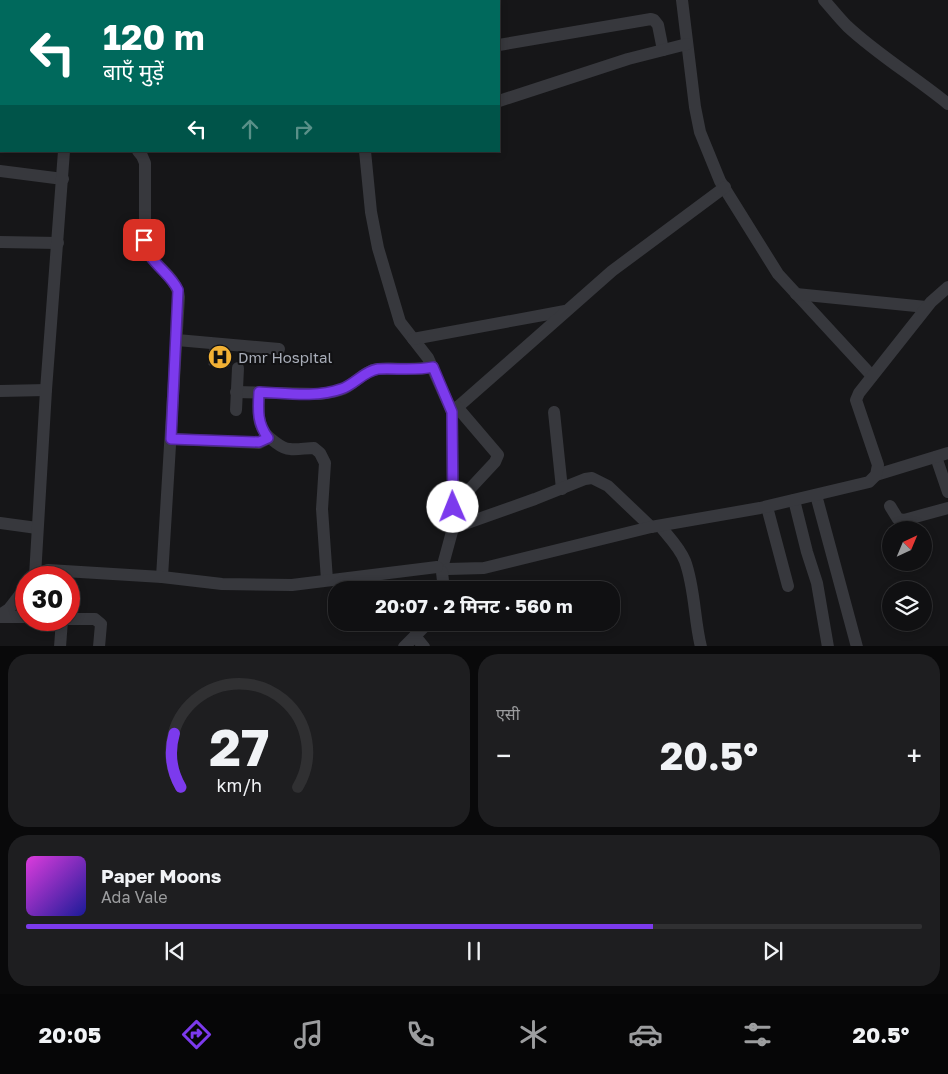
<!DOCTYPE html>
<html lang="hi">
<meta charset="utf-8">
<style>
body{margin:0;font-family:"Golos Text","Noto Sans Devanagari",sans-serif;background:#1e1e20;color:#f1f3f6;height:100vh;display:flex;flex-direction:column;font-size:19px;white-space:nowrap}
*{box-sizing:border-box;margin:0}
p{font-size:16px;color:#9c9d9f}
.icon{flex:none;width:28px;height:28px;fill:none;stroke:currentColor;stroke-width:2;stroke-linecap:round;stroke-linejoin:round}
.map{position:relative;height:646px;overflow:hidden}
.panel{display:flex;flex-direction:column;gap:8px;padding:8px;background:#09090a;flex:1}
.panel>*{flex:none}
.banner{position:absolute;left:0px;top:0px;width:500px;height:152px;box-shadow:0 2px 8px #0003,0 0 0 1px #303032;background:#00695c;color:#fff;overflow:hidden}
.needle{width:32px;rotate:44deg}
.fabs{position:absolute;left:882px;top:521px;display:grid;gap:10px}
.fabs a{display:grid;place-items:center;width:50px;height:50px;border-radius:50%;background:#101012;box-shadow:0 2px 8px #0003,0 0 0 1px #303032;font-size:25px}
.speed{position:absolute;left:15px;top:566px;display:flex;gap:10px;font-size:25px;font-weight:700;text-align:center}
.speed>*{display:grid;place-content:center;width:65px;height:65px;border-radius:50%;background:#101012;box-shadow:0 2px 8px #0003,0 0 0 1px #303032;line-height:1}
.speed .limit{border:8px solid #d22;background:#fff;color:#111}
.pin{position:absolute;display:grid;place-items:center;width:42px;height:42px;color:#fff;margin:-21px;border-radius:10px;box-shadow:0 2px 8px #0006}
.me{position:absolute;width:55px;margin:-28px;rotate:359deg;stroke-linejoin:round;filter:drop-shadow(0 0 4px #0008)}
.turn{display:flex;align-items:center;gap:18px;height:105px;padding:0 20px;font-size:22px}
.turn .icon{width:65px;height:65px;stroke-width:2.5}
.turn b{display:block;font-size:35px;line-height:42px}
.lanes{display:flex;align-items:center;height:48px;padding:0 20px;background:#0003;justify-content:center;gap:25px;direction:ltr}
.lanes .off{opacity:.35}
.big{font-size:38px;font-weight:700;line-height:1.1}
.panel .tile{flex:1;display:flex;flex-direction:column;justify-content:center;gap:8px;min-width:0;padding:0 18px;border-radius:20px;background:#1e1e20}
.panel .dial{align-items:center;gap:0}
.dial svg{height:130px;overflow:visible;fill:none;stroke:#303032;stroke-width:7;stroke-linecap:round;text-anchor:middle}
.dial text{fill:#f1f3f6;stroke:none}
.song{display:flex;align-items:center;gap:15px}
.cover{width:60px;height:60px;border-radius:8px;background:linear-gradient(135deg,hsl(300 70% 55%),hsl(240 70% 35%))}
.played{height:5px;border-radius:2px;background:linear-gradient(90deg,#7c3aed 70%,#303032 70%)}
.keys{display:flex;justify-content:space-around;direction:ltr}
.heat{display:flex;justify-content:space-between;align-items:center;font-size:28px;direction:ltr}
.panel .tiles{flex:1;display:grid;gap:8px;grid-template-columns:1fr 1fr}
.tile:last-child{grid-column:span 2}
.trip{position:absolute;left:328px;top:581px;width:292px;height:50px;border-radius:20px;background:#101012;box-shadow:0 2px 8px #0003,0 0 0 1px #303032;font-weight:700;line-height:50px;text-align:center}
.tabs{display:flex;height:80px;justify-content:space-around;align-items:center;background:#060607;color:#9c9d9f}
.tabs .icon{width:35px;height:35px}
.tabs .active{color:#7c3aed}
.tabs b{font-size:22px;color:#f1f3f6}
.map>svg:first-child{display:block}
.building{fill:#404145;stroke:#303034}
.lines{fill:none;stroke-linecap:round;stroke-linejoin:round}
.minor{stroke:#37383d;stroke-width:12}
.major{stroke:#53555c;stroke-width:16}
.route-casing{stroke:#51269a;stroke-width:12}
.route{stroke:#7c3aed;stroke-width:9}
.labels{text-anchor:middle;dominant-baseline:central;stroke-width:4;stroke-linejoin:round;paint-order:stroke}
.poi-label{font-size:15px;fill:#a8adb8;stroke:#111113;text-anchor:start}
</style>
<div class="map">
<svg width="948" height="647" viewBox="0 0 948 647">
<rect width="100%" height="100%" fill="#161618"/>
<path class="building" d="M210,347L230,349L229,366L209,365Z"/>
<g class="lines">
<g class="minor">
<path d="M269,0L271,1"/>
<path d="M302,0V1"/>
<path d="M682,0L695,107L700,132L720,181L778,274L872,376"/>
<path d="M824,0C832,9 839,18 847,26C878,55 915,77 948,104"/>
<path d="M499,45L651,19L654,20L658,25L663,50"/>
<path d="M499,101L628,59L687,44"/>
<path d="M138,151L142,156L145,163V248C154,266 177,277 179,297L162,577"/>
<path d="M365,151L371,212L378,248L400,322L428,358L452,412L453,528L444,561"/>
<path d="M0,171L63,179"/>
<path d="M0,242L58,243"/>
<path d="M796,294L926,307"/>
<path d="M413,339L565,311"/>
<path d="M177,340L279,349"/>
<path d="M0,391L46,390"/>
<path d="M236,392L320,394C328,393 336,392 343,389C355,384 364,371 377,369C396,367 413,371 433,367"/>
<path d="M259,392C258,413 256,430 275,442C279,445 284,449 290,449C297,450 306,448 314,448L320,453L325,463L322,509L327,580"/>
<path d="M236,410L238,368"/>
<path d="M452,412L612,271L725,187"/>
<path d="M554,412L562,489"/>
<path d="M171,439L259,443L269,438"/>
<path d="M936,457L948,492"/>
<path d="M876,475L948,453"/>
<path d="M816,495L857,647"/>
<path d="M794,500L807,552L817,583L828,647"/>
<path d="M890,506L898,519L904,520L948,508"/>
<path d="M453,507L495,462L498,455L457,407"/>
<path d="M767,507L788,586"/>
<path d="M0,523L37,528"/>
<path d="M660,526C669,537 680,548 685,561C695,588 694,619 701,647"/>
<path d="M453,528L535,499L585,479L592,478L608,486L651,527"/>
<path d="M448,569L484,568L651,527L760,508L869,482L876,475L878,465L856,400L859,393L931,302L948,287"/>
<path d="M442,572L444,590"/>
<path d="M35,576L46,390L64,151"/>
<path d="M34,578L42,572L48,570L162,577L222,584L292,585L437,567"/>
<path d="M0,615L9,609L26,587"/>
<path d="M0,617H26"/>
<path d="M69,619H95L101,624L99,647"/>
<path d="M415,636L424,647"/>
<path d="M60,647L62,620"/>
<path d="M404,647L429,622"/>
</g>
<g class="major">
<path d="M17,1V0"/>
<path d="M100,1L101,0"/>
<path d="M113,1L115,0"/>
<path d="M0,79L1,77"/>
<path d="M0,103L1,101"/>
</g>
</g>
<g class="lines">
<g class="route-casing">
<path id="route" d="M144,240C147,262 169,271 178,290L171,439L259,442L268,438C257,423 258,410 259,392C285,393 316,398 341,389C354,385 364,371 378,369C397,368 414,371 433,367L452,412L453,507"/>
</g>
<use href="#route" class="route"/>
</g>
<defs>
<g id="hospital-disc" transform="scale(1.25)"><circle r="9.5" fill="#f2b134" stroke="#111113"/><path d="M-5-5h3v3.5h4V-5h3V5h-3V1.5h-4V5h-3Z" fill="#111"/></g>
</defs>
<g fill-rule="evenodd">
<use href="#hospital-disc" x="220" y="357"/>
</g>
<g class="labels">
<g class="poi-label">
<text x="238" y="357">Dmr Hospital</text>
</g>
</g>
</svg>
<div class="fabs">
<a><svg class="needle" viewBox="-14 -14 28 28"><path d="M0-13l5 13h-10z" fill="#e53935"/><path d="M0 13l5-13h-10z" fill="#9c9d9f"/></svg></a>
<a><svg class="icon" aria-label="layers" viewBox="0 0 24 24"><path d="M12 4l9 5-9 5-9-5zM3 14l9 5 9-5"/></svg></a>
</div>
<div class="speed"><div class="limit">30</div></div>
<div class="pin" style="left:144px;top:240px;background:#d93025"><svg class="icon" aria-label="arrive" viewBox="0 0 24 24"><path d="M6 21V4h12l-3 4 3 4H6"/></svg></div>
<svg class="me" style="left:453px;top:507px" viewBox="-20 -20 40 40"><circle r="19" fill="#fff"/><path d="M0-13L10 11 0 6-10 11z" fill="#7c3aed"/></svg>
<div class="trip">20:07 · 2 मिनट · 560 m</div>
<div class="banner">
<div class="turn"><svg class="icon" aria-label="left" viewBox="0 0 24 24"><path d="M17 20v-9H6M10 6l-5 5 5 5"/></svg><div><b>120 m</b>बाएँ मुड़ें</div></div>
<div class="lanes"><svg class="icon" aria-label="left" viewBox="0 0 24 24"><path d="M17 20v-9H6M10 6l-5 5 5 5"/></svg><svg class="icon off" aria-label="ahead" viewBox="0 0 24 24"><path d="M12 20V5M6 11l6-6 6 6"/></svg><svg class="icon off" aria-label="right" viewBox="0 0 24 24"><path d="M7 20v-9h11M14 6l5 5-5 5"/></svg></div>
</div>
</div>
<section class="panel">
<div class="tiles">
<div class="tile dial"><svg viewBox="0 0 100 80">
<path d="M14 69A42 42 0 1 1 86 69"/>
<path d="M14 69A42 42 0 0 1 10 36" stroke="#7c3aed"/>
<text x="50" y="56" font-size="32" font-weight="700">27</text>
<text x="50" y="72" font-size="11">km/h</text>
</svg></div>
<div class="tile"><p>एसी</p>
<div class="heat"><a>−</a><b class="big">20.5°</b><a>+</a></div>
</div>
<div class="tile">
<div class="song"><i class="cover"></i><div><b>Paper Moons</b><p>Ada Vale</p></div></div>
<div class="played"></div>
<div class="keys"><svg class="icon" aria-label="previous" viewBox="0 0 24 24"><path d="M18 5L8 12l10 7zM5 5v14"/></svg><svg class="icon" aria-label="pause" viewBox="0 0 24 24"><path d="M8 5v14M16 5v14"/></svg><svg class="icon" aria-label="next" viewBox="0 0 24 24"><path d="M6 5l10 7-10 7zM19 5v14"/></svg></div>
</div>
</div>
</section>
<nav class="tabs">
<b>20:05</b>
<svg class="icon active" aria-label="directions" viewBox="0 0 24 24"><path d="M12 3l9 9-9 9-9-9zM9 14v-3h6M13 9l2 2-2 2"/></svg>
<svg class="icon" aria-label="music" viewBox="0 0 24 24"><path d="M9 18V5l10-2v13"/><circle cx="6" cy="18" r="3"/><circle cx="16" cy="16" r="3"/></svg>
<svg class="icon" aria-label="phone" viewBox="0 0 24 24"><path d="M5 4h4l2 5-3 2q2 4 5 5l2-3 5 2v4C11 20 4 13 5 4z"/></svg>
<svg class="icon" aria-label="climate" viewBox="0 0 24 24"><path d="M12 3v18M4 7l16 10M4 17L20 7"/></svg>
<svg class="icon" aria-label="car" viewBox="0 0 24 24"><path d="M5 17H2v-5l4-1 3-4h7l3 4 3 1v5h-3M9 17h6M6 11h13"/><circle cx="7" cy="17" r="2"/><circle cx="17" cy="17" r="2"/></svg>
<svg class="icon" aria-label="filters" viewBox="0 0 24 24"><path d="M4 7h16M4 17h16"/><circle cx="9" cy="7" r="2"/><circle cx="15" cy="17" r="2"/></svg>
<b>20.5°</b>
</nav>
